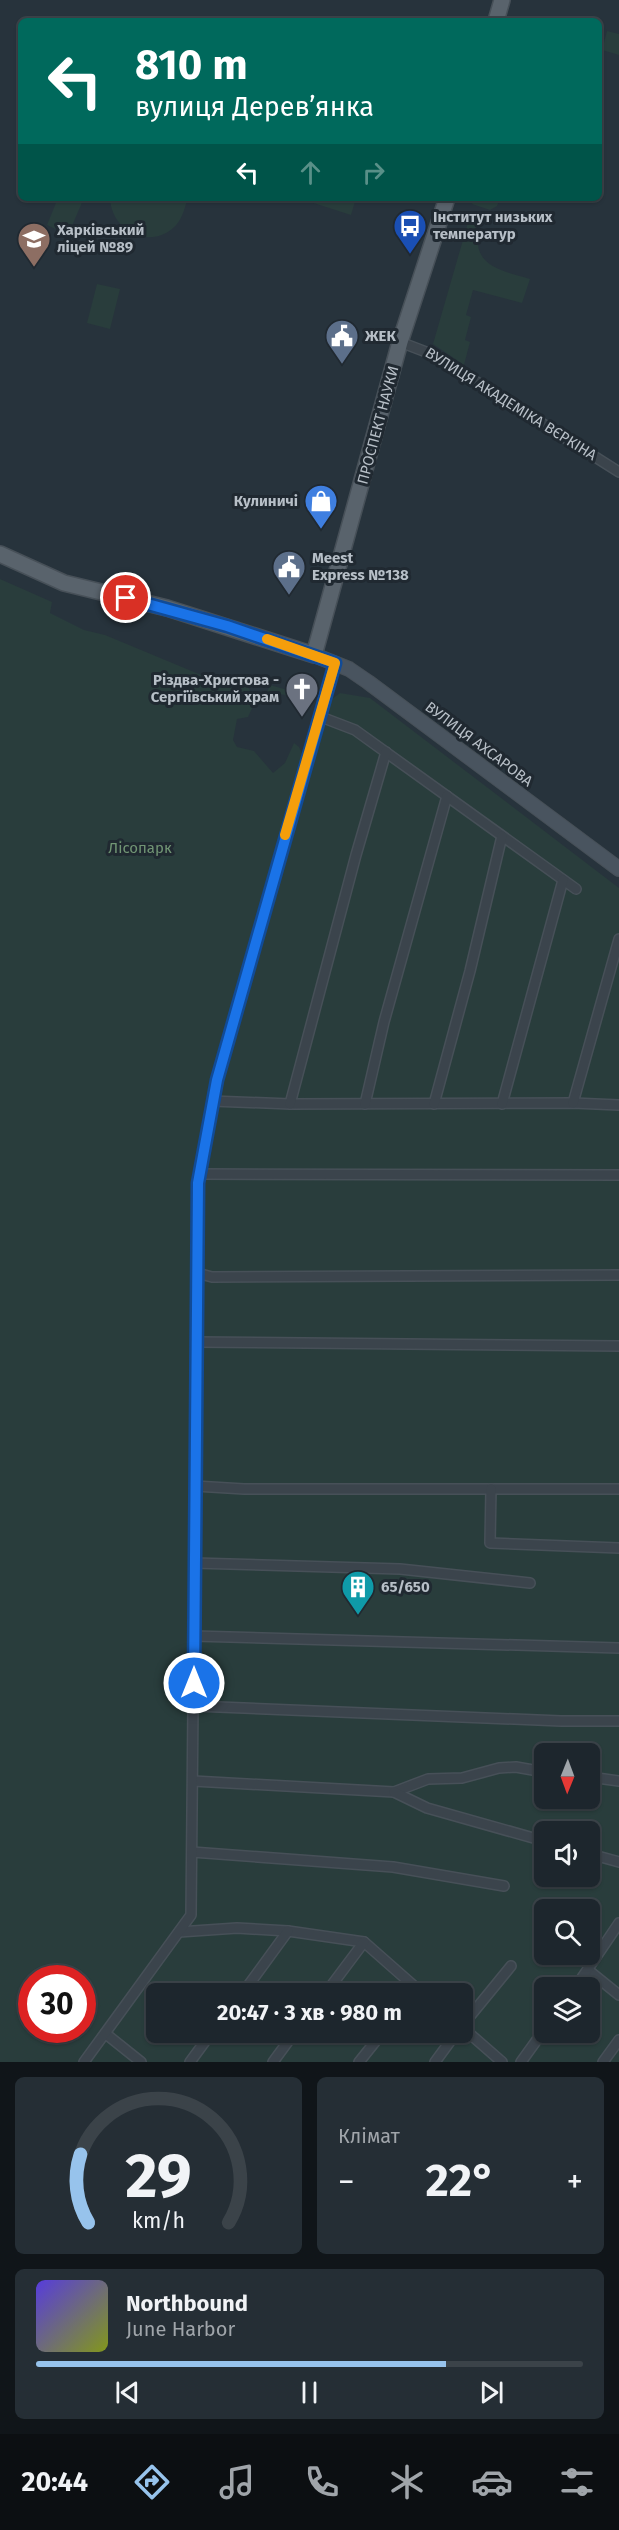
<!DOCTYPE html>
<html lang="uk">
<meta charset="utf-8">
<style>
body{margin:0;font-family:"Fira Sans",sans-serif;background:#252e35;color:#f1f3f6;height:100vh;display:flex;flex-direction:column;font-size:22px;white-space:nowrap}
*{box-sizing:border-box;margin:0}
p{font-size:20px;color:#a0a5aa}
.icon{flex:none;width:33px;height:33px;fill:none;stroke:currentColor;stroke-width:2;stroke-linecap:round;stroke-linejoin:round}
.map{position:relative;height:2062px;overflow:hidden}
.details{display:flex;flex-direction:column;gap:15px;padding:15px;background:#101519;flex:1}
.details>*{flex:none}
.top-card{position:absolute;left:18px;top:18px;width:584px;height:183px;border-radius:9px;box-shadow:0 2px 4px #0004,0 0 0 2px #3b4349;background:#00695c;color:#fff;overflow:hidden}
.needle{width:39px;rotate:181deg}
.fabs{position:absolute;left:534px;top:1743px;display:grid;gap:12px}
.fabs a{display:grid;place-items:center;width:66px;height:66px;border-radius:9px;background:#1d262d;box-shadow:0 2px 4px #0004,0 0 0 2px #3b4349;font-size:30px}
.speed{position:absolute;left:18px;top:1965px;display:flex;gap:12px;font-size:30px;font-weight:700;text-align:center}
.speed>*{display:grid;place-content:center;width:78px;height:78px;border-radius:50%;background:#1d262d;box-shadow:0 2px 4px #0004,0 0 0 2px #3b4349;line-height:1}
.speed .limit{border:9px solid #d22;background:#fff;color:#111}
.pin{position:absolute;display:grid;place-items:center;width:51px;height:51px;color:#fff;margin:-26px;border:3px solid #fff;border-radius:50%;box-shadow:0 2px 6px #0007}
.me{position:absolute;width:66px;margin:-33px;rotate:0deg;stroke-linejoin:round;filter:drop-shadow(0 0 4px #0008)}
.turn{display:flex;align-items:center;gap:21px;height:126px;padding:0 18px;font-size:27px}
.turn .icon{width:78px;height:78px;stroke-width:2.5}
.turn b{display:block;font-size:42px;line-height:51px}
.lanes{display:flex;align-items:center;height:57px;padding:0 18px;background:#0003;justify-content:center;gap:30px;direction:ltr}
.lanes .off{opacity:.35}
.big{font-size:45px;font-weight:700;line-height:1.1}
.details .tile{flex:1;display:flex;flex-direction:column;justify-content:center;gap:9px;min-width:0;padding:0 21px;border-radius:9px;background:#252e35}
.details .dial{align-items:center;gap:0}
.dial svg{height:156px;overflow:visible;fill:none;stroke:#3b4349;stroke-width:7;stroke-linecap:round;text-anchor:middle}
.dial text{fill:#f1f3f6;stroke:none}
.song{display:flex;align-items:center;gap:18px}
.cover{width:72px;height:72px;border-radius:9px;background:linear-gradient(135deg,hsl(250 70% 55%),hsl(70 70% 35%))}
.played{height:6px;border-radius:3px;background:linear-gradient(90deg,#97c3ec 75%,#3b4349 75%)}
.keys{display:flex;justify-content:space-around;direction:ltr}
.heat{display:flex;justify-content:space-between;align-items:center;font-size:33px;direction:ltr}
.details .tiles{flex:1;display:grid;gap:15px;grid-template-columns:1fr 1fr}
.tile:last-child{grid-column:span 2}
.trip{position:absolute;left:146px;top:1983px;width:327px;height:60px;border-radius:9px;background:#1d262d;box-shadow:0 2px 4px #0004,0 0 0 2px #3b4349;font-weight:700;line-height:60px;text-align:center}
.tab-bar{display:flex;height:96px;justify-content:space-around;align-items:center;background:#0c0f12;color:#a0a5aa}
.tab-bar .icon{width:42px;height:42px}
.tab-bar .selected{color:#97c3ec}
.tab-bar b{font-size:27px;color:#f1f3f6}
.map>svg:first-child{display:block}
.green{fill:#293d3c;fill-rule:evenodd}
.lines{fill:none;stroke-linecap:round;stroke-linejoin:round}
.minor-casing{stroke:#475058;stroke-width:12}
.secondary-casing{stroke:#475058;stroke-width:16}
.primary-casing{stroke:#475058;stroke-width:18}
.minor{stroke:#3b444c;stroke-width:9}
.secondary{stroke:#49545f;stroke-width:14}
.primary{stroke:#59636c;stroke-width:15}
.route-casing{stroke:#114b97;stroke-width:15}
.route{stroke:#1a73e8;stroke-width:10}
.slow{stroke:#f59e0b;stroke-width:10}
.labels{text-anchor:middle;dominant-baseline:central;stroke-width:6;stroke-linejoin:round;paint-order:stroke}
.poi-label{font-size:15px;font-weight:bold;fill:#b7bfc7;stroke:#202931;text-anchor:start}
.street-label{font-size:15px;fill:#b7bfc7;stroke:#202931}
.park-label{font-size:15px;fill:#719574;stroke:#202931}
</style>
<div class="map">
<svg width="619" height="2062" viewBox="0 0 619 2062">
<rect width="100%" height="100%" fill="#27333c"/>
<g class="green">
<path d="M607,31L619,34V55L602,50Z"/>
<path d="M58,198H84L68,235L47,225Z"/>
<path d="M110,198H188C185,206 183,217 177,224C153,252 111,232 110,198Z"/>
<path d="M298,198H356L351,215Z"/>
<path d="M474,198H500L497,206L490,210L472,204Z"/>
<path d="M469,219L480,222C469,265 496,269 530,279L522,303L473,290L466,315L471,317L465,340L470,342L464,365L433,344Z"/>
<path d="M97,284L120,289L110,329L87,323Z"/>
<path d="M0,579L52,602L50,613L84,630L105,635L218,682L247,684L255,702L248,717L237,719L233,740L237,747L254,751L273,773L285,763L294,743L299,747L303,756H310L329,701L340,693L370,698L619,888V2062H0ZM544,1754H590V1798H544ZM544,1832H590V1876H544ZM544,1910H590V1954H544ZM32,1978H82V2030H32ZM544,1988H590V2032H544ZM156,1994H462V2032H156Z"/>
<path d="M270,685L298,693L297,697L267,692Z"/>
</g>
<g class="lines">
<g class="minor-casing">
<g id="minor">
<path d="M400,342L434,355L619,472"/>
<path d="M321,717L355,730L576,889"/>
<path d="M212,1101L290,1104L573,1103L619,1105"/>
<path d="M573,1103L619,939"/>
<path d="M290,1104L356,855L386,752"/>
<path d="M365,1104L384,1022L447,796"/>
<path d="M434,1104L470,971L502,836"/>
<path d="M502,1104L563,880"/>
<path d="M199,1174L619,1175"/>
<path d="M197,1273L212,1277L619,1275"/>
<path d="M196,1342L619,1346"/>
<path d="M195,1486L244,1489H619"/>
<path d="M491,1489L490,1543L619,1548"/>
<path d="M194,1563L400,1569L530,1583"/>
<path d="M194,1636L619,1648"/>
<path d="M194,1706L561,1721H619"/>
<path d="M590,1777L619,1781"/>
<path d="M193,1781L394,1792L428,1779L462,1778L499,1768L516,1767L544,1772"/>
<path d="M394,1792L427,1808L544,1841"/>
<path d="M192,1852L393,1867L504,1886"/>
<path d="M590,1854L619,1862"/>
<path d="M179,1932L237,1928L288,1931L364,1942L423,1994"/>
<path d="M588,1970L619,1995"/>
<path d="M575,1988L619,1923"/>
<path d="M242,1994L288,1931"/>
<path d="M325,1994L364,1942"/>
<path d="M462,2026L511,1966"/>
<path d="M462,2027L502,2062"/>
<path d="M106,2034L141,2062"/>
<path d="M84,2062L191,1915L198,1183L217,1080L335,663"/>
<path d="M190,2062L212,2032"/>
<path d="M273,2062L295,2032"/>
<path d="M359,2062L383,2032"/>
<path d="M435,2062L457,2032"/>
<path d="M521,2062L544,2030"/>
<path d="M603,2062L619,2040"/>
</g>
</g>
<g class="secondary-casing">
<path id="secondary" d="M314,655L349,669L368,682L619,869"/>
</g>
<g class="primary-casing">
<g id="primary">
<path d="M496,21L502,0"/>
<path d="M0,554L64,583L167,608L314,655L400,342L447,198"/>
</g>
</g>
<use href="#minor" class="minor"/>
<use href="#secondary" class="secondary"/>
<use href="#primary" class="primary"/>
</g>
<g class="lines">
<g class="route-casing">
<path id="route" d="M126,598L227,626L335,663L217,1080L198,1183L194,1683"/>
</g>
<use href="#route" class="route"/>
<path class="slow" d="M267,639L335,663L285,835"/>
</g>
<defs>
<g id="bus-pin" transform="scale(1.725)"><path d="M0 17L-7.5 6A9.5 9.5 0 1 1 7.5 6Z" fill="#1a4fb4" stroke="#202931"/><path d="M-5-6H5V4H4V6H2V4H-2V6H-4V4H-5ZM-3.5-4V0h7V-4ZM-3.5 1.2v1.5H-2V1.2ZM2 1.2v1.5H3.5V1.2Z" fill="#fff"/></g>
<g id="school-pin" transform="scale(1.725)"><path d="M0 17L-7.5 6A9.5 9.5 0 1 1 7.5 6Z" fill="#8d6e63" stroke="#202931"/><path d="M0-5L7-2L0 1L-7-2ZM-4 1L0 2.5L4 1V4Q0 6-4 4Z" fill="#fff"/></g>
<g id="civic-pin" transform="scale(1.725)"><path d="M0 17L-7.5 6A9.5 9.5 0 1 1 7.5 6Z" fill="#5c6f8a" stroke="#202931"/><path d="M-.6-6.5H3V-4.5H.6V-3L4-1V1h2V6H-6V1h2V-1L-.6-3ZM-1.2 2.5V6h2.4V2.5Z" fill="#fff"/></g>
<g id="shop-pin" transform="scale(1.725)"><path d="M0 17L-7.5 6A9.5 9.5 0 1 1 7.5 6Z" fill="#3f7fe0" stroke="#202931"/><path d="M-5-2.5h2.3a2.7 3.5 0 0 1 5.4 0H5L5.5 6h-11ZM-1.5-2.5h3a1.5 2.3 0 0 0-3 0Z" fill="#fff"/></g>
<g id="church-pin" transform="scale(1.725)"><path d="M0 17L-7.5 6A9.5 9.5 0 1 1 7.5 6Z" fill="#6b7280" stroke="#202931"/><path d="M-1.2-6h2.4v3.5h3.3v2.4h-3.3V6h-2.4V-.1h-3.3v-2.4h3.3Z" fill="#fff"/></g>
<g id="building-pin" transform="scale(1.725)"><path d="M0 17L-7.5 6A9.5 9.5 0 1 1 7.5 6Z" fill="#0f9aa8" stroke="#202931"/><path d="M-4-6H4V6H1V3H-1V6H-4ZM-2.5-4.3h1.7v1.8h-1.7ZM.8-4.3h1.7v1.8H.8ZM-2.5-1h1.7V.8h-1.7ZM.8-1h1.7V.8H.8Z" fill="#fff"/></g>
</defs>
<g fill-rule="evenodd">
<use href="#bus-pin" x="410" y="226"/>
<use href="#school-pin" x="34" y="239"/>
<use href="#civic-pin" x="342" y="336"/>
<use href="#shop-pin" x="321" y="501"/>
<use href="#civic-pin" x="289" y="567"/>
<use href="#church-pin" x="302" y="689"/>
<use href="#building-pin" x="358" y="1587"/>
</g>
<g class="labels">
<g class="poi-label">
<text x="433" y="217">Інститут низьких<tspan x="433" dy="17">температур</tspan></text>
<text x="57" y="230">Харківський<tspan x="57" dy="17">ліцей №89</tspan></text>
<text x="365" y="336">ЖЕК</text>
<text x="298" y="501" text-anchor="end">Кулиничі</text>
<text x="312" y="558">Meest<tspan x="312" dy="17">Express №138</tspan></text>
<text x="279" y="680" text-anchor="end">Різдва-Христова -<tspan x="279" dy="17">Сергіївський храм</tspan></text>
<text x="381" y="1587">65/650</text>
</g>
<g class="street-label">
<text transform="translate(511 404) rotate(32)">ВУЛИЦЯ АКАДЕМІКА ВЄРКІНА</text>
<text transform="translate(378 425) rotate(-75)">ПРОСПЕКТ НАУКИ</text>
<text transform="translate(479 744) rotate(37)">ВУЛИЦЯ АХСАРОВА</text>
</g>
<g class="park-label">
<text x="140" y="848">Лісопарк</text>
</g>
</g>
</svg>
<div class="fabs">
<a><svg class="needle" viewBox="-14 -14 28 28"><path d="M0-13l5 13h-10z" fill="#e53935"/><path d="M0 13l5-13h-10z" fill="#a0a5aa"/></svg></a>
<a><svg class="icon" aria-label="sound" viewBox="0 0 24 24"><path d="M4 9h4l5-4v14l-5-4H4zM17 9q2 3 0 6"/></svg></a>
<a><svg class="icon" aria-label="search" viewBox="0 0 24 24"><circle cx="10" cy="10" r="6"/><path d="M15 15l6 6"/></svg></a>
<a><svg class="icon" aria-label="layers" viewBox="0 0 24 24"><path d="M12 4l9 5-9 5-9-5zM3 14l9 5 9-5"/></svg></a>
</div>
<div class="speed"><div class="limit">30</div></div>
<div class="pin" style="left:126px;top:598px;background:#d93025"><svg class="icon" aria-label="arrive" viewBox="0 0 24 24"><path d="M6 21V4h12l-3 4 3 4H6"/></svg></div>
<svg class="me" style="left:194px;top:1683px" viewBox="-20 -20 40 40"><circle r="17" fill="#1a73e8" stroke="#fff" stroke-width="3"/><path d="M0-11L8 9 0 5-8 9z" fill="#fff"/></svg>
<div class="trip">20:47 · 3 хв · 980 m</div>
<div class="top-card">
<div class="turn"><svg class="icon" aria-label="left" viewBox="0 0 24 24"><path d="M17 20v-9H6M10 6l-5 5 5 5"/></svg><div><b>810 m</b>вулиця Дерев’янка</div></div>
<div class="lanes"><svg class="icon" aria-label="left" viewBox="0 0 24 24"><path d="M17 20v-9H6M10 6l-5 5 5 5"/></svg><svg class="icon off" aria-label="ahead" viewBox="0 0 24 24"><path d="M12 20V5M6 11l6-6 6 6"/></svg><svg class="icon off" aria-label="right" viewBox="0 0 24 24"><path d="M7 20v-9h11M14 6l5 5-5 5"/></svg></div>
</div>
</div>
<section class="details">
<div class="tiles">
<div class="tile dial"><svg viewBox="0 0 100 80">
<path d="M14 69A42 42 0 1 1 86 69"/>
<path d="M14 69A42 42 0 0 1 10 34" stroke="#97c3ec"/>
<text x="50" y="56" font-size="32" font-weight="700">29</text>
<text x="50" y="72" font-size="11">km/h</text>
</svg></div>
<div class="tile"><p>Клімат</p>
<div class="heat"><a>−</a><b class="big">22°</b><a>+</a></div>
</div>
<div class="tile">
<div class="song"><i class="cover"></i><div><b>Northbound</b><p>June Harbor</p></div></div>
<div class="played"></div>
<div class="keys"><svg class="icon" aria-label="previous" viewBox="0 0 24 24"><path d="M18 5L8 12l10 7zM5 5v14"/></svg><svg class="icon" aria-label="pause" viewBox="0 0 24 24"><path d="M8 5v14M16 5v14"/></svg><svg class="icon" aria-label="next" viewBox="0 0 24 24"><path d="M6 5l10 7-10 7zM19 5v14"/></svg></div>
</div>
</div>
</section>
<nav class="tab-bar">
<b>20:44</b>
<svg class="icon selected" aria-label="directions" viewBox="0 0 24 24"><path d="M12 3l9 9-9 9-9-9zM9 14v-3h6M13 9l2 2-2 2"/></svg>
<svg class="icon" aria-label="music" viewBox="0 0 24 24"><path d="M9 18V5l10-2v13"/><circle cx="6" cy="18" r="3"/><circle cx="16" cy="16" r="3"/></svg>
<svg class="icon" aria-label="phone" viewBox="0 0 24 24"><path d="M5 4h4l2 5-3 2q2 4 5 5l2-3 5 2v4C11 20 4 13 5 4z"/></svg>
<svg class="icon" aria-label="climate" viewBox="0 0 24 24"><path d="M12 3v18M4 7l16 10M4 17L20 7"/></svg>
<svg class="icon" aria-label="car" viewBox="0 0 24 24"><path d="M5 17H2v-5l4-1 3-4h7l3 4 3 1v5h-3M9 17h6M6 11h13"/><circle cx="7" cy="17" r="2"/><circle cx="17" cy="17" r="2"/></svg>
<svg class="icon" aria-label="filters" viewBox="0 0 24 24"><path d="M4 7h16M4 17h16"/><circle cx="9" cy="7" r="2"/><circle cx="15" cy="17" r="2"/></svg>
</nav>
